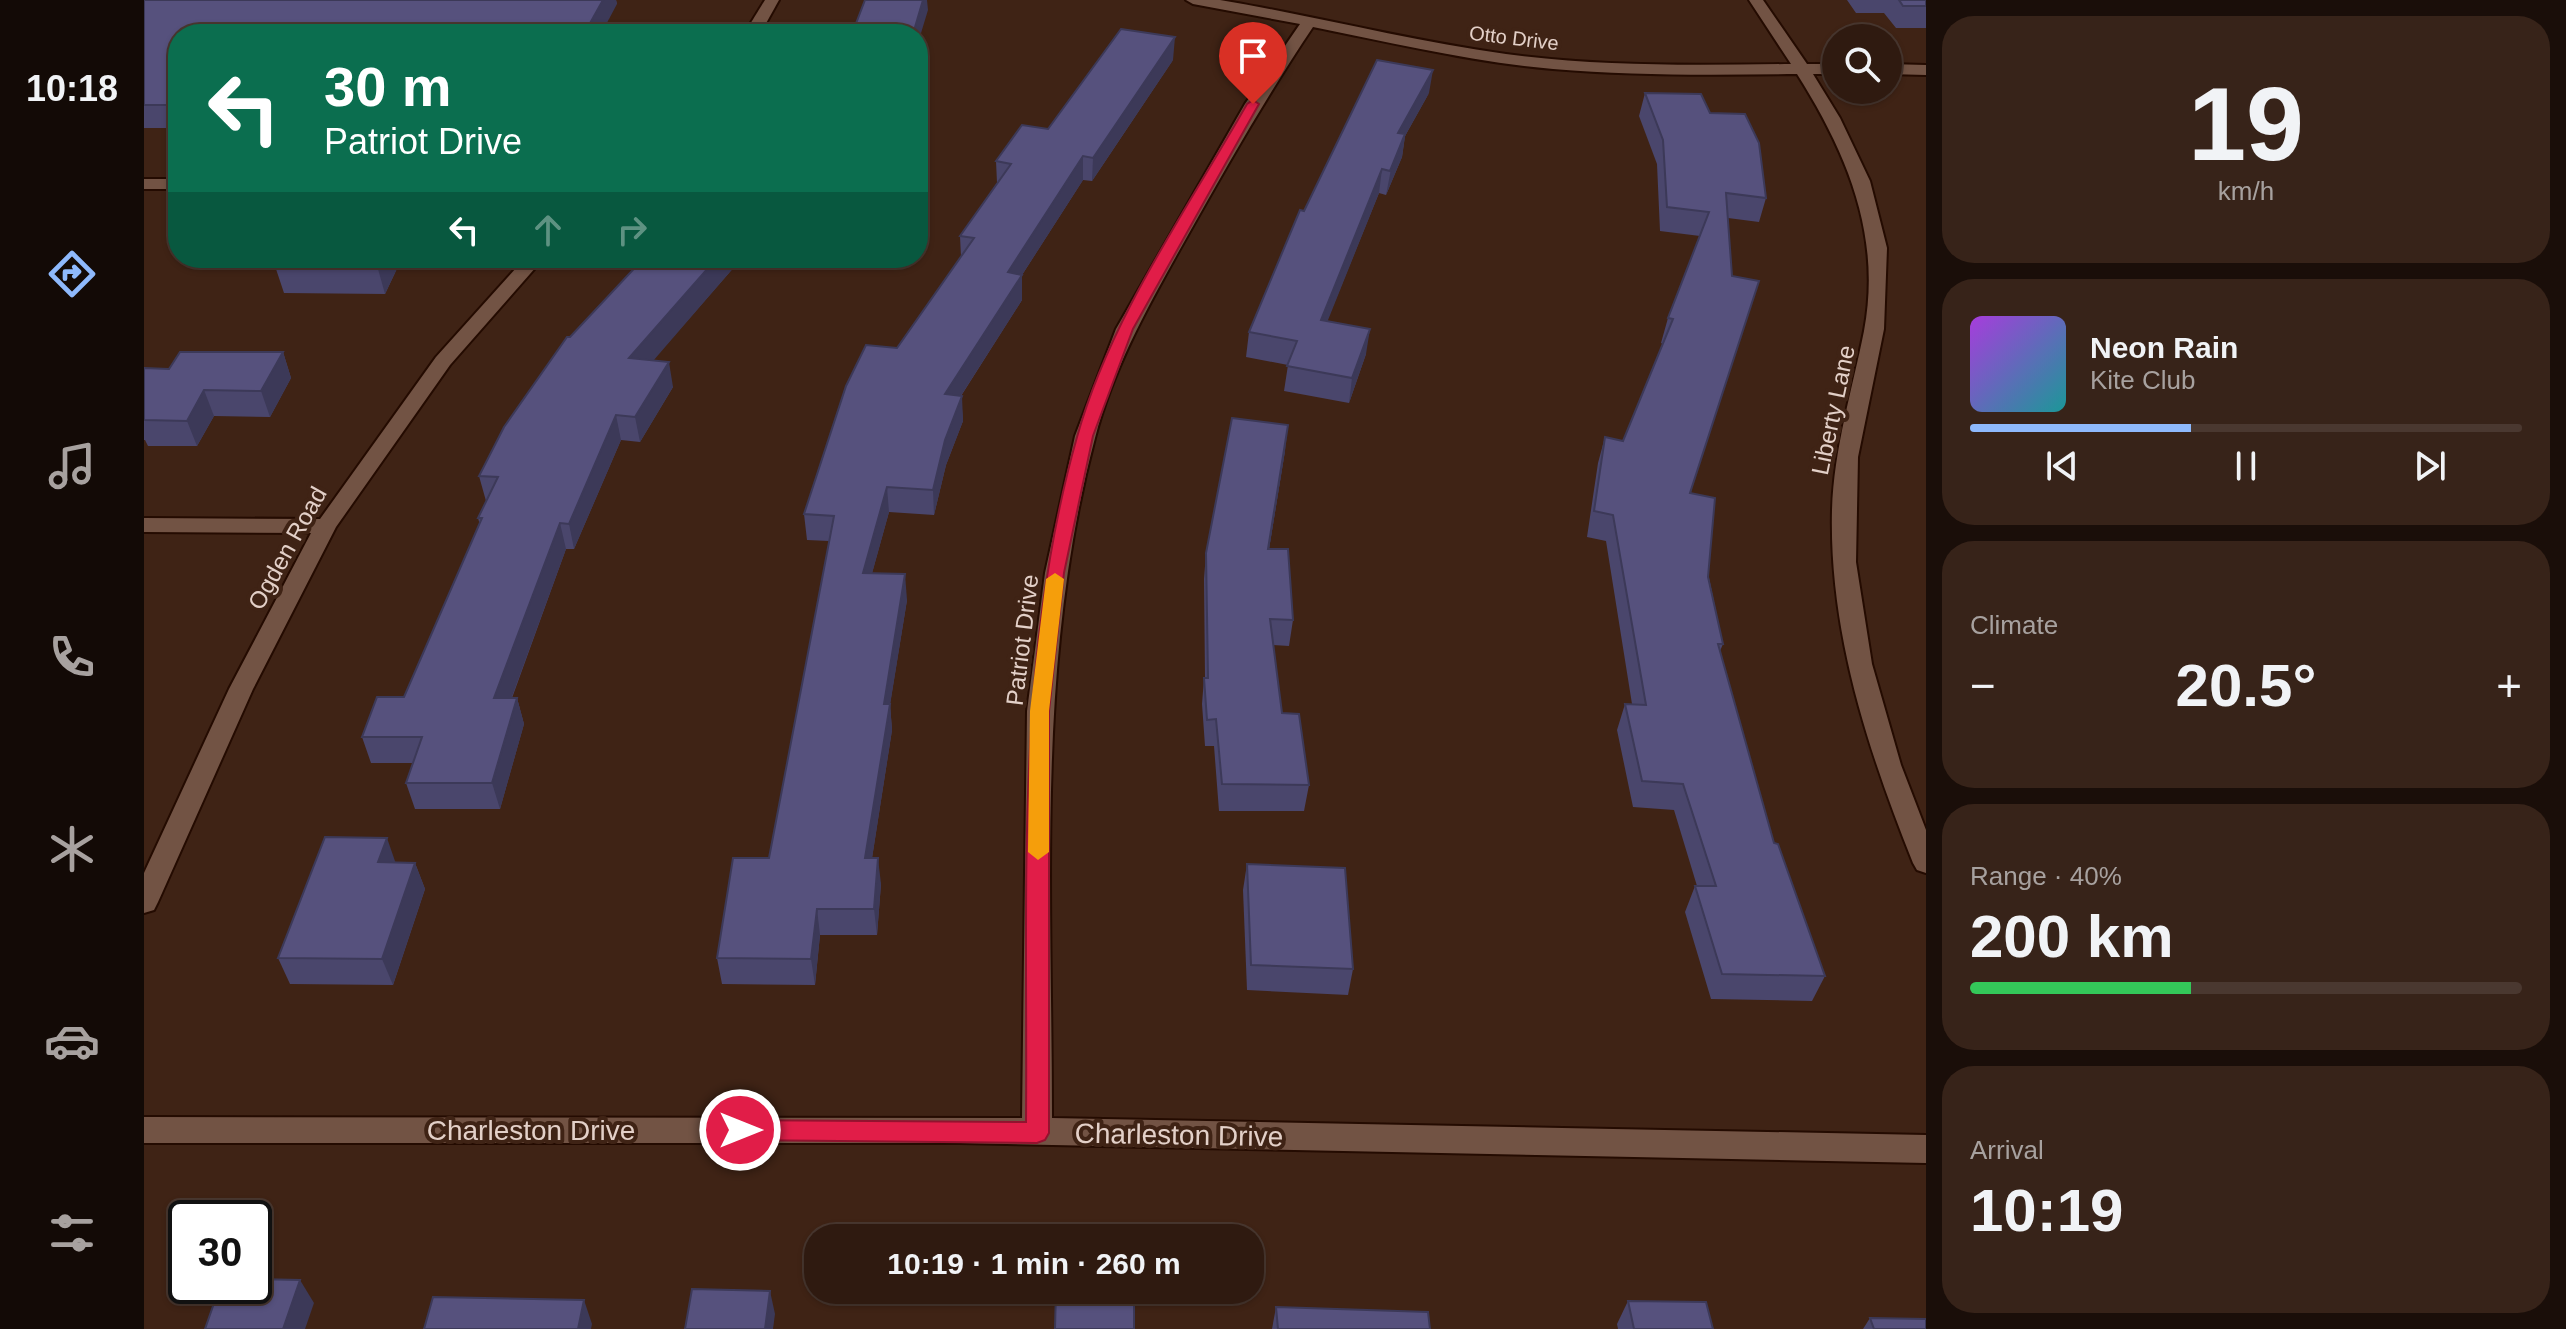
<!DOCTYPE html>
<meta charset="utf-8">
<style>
body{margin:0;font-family:Arial,sans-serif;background:#372319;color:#f1f3f6;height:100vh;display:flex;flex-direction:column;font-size:30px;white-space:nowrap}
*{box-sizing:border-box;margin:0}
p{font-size:26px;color:#a7a19f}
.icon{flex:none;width:44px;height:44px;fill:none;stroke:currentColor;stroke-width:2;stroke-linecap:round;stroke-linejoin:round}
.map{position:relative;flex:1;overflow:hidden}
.details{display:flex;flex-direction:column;gap:16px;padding:16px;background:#1a0e09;width:640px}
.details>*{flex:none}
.banner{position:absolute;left:24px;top:24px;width:760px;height:244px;border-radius:32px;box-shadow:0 2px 6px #0004,0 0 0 2px #4a3830;background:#0b6e4f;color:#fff;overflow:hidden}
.tools{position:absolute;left:1678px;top:24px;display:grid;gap:16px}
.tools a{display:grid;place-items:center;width:80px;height:80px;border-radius:50%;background:#2f1a10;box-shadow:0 2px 6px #0004,0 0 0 2px #4a3830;font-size:40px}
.speed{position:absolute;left:24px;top:1200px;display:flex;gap:16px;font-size:40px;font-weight:700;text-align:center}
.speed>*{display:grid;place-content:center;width:104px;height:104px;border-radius:50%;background:#2f1a10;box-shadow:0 2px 6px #0004,0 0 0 2px #4a3830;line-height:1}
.speed .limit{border:4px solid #111;border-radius:12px;background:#fff;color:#111}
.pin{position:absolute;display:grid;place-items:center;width:68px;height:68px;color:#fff;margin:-82px -34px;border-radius:50% 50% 50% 0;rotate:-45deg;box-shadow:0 0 8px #0007}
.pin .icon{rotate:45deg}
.me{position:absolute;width:88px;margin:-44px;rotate:90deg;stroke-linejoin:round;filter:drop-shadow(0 0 6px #0008)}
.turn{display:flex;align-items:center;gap:28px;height:168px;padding:0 24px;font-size:36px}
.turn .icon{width:104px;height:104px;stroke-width:2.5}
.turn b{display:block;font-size:56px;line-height:68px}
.lanes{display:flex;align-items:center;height:76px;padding:0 24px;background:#0003;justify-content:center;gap:40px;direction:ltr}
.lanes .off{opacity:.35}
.big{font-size:60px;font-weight:700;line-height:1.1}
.details .card{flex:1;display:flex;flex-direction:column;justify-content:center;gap:12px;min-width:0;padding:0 28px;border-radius:32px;background:#372319}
.details .dial{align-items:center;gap:0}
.dial b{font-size:104px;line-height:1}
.song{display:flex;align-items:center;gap:24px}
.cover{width:96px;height:96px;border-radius:12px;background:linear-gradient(135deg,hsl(280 70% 55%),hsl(180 70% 35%))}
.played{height:8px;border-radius:4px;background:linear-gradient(90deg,#8eb9fc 40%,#4a3830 40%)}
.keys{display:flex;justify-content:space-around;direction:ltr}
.heat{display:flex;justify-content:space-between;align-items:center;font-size:44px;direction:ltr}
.charge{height:12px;border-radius:6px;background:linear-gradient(90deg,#34c759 40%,#4a3830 0)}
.trip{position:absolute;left:660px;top:1224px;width:460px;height:80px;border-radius:32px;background:#2f1a10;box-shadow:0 2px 6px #0004,0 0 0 2px #4a3830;font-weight:700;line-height:80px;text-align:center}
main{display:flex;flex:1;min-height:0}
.menu{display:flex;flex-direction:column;width:144px;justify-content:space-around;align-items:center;background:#130a06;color:#a7a19f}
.menu .icon{width:56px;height:56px}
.menu .active{color:#8eb9fc}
.menu b{font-size:36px;color:#f1f3f6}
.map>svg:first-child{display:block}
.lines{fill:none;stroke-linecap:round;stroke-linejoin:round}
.minor-casing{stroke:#240b01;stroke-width:4}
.minor{fill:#725344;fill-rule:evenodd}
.wall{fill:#4a466c}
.shaded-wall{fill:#3c3958}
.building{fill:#56517d;stroke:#3c3958;stroke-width:2}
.route{fill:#e11d48;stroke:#92132f;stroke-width:2}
.slow{fill:#f59e0b}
.labels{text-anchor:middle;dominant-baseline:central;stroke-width:8;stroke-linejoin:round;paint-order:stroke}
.far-street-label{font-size:20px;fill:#e3d0c8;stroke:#3f2315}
.street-label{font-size:24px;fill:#e3d0c8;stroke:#3f2315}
.near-street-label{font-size:28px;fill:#e3d0c8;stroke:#3f2315}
</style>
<main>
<nav class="menu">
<b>10:18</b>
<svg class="icon active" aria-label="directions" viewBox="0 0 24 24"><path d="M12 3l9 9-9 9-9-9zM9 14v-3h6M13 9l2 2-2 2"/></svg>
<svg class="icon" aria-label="music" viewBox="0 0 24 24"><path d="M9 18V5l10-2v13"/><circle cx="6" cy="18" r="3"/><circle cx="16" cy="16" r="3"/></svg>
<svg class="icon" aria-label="phone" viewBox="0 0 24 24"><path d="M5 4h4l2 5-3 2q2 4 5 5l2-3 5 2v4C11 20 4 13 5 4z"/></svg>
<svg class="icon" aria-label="climate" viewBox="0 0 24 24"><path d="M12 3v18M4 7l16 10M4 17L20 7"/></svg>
<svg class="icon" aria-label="car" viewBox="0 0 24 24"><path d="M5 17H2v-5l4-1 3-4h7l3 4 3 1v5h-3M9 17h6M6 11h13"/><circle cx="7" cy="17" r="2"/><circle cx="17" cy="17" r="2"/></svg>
<svg class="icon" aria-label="filters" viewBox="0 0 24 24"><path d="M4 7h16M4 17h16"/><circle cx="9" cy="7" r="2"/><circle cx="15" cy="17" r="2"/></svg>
</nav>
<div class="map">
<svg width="1782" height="1329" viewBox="0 0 1782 1329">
<rect width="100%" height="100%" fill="#3f2315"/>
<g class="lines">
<g class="minor-casing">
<g id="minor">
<path d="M621,0H635L616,34H600Z"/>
<path d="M1042,0H1076C1172,16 1266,41 1362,54C1457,67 1552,65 1647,64L1605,0H1619L1663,64H1692V74H1669L1696,118L1726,181L1743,248L1740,329L1714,457L1712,562L1728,664L1757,765L1782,830V873L1773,870L1769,863C1724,750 1685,633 1688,510C1690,448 1708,391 1720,331C1738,236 1703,153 1653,74C1572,75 1490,76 1409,69C1328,62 1249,43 1169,27C1124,94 1084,164 1044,235C1008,299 970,365 951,438C892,660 908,891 908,1118L1782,1135V1163L816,1143H0V1117L878,1118L883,711L901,573L931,436L972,329L1101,104L1156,24L1049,4Z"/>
<path d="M1744,64L1782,65V75L1744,74Z"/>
<rect x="0" y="179" width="34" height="10"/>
<path d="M381,258H400L306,365L192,527L109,689L14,902L10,910L0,913V873L85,689L167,533L0,532V518L176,519L292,357Z"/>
</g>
</g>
<use href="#minor" class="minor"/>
</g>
<g class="wall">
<path d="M0,0H472L473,4L34,34V128H0Z"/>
<path d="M1703,0H1782V28H1752L1740,13H1712Z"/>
<path d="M1029,60L948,181L939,180L878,275V300L817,396L819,421L802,465L790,515L745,512L728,573L763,600L746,704L748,730L728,858L737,884L733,935H676L671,985L578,984L573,958L625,858L685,541L663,540L660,514L753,348L817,257L816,236L853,183L852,161L904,129Z"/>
<path d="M1285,93L1261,136L1258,157L1242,195L1235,193L1183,321L1222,354L1205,403L1140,391L1144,365L1102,357L1105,332Z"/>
<path d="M1501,93L1566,113L1622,198L1615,222L1584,218L1547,493L1579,644L1576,651L1630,843L1681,976L1668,1001L1567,999L1541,912L1551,886H1553L1530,810L1489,807L1473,730L1481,704H1488L1462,541L1443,537L1454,463L1461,437L1479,441L1519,344L1517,343L1524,318L1556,236L1516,231L1513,164L1495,116Z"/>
<path d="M258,258L241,294L140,293L132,269Z"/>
<path d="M598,258L509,360L529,387L496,442L477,440L430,549H422L368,698H373L380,724L356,809H271L262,783L269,763H227L218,737L260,697L336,525L334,518L342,501L335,476L426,337Z"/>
<path d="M139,352L147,378L126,417L70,416L53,446H4L1,440H0V368L25,369Z"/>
<path d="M1141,451L1125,549L1149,620L1145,646L1129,645L1138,713L1165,785L1160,811H1075L1070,746H1061L1058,704L1060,678H1061L1060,579L1062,553Z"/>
<path d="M252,863H271L281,889L249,985L146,984L134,958Z"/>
<path d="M1103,864L1209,969L1204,995L1103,990L1099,890Z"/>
<path d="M1484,1301L1569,1329H1474L1473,1324Z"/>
<path d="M1132,1307L1286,1329H1128Z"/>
<path d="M1726,1318L1782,1329H1719Z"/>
</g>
<g class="shaded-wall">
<path d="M459,0H472L473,4L457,34H440Z"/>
<path d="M779,0H783L784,10L774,43V34H769Z"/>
<path d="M1031,37L1029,60L948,181L949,158Z"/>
<path d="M1289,70L1285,93L1261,136L1258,157L1242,195L1254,133Z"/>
<path d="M939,156V180L878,275V300L802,419L801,394L864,272Z"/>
<path d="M1238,169L1235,193L1174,345L1177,320Z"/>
<path d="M239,258H258L241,294L234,269Z"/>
<path d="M573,258H598L490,383L485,358Z"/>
<path d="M1226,329L1222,354L1205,403L1208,378Z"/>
<path d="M139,352L147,378L126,417L117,391Z"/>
<path d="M525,362L529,387L496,442L491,417Z"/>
<path d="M60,390L70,416L53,446L43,421Z"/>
<path d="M818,396L819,421L802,465L790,515L789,490L801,440Z"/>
<path d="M472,415L477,440L430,549L425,524Z"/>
<path d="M1144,425L1141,451L1121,574L1124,549Z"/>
<path d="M743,487L745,512L721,599L719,573Z"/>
<path d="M416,523L422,549L358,724L350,698Z"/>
<path d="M761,574L763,600L742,730L740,704Z"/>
<path d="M373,698L380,724L356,809L348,783Z"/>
<path d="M746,704L748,730L724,884L721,858Z"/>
<path d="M243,838L252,864L234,862Z"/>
<path d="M734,858L737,884L733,935L730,909Z"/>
<path d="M271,863L281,889L249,985L238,959Z"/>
<path d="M673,909L676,935L671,985L667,959Z"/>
<path d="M156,1280L170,1303L161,1329H139Z"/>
<path d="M626,1291L631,1314L629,1329H621Z"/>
<path d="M440,1300L448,1324L447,1329H434Z"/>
</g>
<g class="building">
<path d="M0,0H459L440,34H34V105H0Z"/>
<path d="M721,0H779L769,34H708Z"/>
<path d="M1755,0H1782V6H1759Z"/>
<path d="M977,29L1031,37L949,158L939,156L864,272L878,275L801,394L818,396L801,440L789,490L743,487L719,573L761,574L740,704H746L721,858H734L730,909H673L667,959L573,958L589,858H625L690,516L660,514L702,386L722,345L753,348L830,238L816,236L867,164L852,161L878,125L904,129Z"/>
<path d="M1233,60L1289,70L1254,133L1261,134L1246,171L1238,169L1177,320L1226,329L1208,378L1143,366L1153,341L1105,332L1156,210L1160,211Z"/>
<path d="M1501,93L1557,94L1566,113L1601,114L1615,143L1622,198L1582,193L1588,276L1615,281L1546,493L1571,498L1564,577L1579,644H1574L1630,843L1634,844L1681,976L1578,974L1551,886H1572L1539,784L1498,781L1481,704L1502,705L1469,515L1450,511L1461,437L1479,441L1529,319L1524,318L1565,212L1523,207L1519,140Z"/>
<path d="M138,258H239L234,269H132Z"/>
<path d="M500,258H573L485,358L525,362L491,417L472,415L425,524L416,523L350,698H373L348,783H262L278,737H218L233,697H260L338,518H334L354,477L335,476L360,427L423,337H426Z"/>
<path d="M36,352H139L117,391L60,390L43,421L0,420V368L25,369Z"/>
<path d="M1088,418L1144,425L1124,549H1144L1149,620L1126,619L1138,713L1155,714L1165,785L1078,784L1072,719L1063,720L1060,678H1064L1062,553Z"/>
<path d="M181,837L243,838L234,862L271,863L238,959L134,958Z"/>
<path d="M1103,864L1201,868L1209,969L1107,965Z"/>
<path d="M110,1279L156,1280L139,1329H61L76,1286H110Z"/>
<path d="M548,1289L626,1291L621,1329H541Z"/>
<path d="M912,1290L990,1291V1329H911Z"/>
<path d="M289,1297L440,1300L434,1329H280Z"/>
<path d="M1484,1301L1562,1302L1569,1329H1490Z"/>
<path d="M1132,1307L1284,1312L1286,1329H1134Z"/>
<path d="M1726,1318L1782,1319V1329H1730Z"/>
</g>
<path class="route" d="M1109,100L1115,104L989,329L949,436L920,573L905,711V1133L901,1140L893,1143L596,1140L588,1137L585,1130L588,1123L596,1120L882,1122C884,894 870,659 933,437C966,318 1042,211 1103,104Z"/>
<path class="slow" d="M911,573L920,579L905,711V852L894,860L884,852L886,711L902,579Z"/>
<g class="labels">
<g class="far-street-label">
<text transform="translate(1370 38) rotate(7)">Otto Drive</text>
</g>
<g class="street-label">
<text transform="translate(1689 410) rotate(-78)">Liberty Lane</text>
<text transform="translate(143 548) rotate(-61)">Ogden Road</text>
<text transform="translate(878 640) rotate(-83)">Patriot Drive</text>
</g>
<g class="near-street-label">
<text x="387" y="1130">Charleston Drive</text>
<text transform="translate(1035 1135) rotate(1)">Charleston Drive</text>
</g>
</g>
</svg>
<div class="tools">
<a><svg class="icon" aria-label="search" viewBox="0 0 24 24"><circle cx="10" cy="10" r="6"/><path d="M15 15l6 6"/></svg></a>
</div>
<div class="speed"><div class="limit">30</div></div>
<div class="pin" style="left:1109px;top:104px;background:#d93025"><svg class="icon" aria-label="arrive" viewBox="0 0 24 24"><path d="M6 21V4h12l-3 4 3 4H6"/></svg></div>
<svg class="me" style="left:596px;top:1130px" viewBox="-20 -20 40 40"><circle r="17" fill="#e11d48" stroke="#fff" stroke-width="3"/><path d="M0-11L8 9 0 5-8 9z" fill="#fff"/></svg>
<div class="trip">10:19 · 1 min · 260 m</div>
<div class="banner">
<div class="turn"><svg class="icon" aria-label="left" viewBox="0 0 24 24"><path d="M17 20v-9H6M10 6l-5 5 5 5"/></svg><div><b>30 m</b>Patriot Drive</div></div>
<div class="lanes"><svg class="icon" aria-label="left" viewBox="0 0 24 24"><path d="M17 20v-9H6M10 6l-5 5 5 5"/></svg><svg class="icon off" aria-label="ahead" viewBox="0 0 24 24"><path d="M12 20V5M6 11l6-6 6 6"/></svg><svg class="icon off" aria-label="right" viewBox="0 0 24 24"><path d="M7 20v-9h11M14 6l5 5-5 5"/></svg></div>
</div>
</div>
<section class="details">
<div class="card dial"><b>19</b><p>km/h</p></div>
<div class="card">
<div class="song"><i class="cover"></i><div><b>Neon Rain</b><p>Kite Club</p></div></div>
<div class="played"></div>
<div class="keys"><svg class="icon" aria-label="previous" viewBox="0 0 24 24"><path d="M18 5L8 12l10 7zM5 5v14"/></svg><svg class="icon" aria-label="pause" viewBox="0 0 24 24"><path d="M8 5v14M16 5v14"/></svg><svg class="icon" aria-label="next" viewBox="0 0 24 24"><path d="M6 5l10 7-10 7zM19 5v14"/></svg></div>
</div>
<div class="card"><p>Climate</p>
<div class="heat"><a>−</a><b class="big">20.5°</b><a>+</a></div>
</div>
<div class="card"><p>Range · 40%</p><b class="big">200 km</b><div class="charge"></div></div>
<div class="card"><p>Arrival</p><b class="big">10:19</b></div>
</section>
</main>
